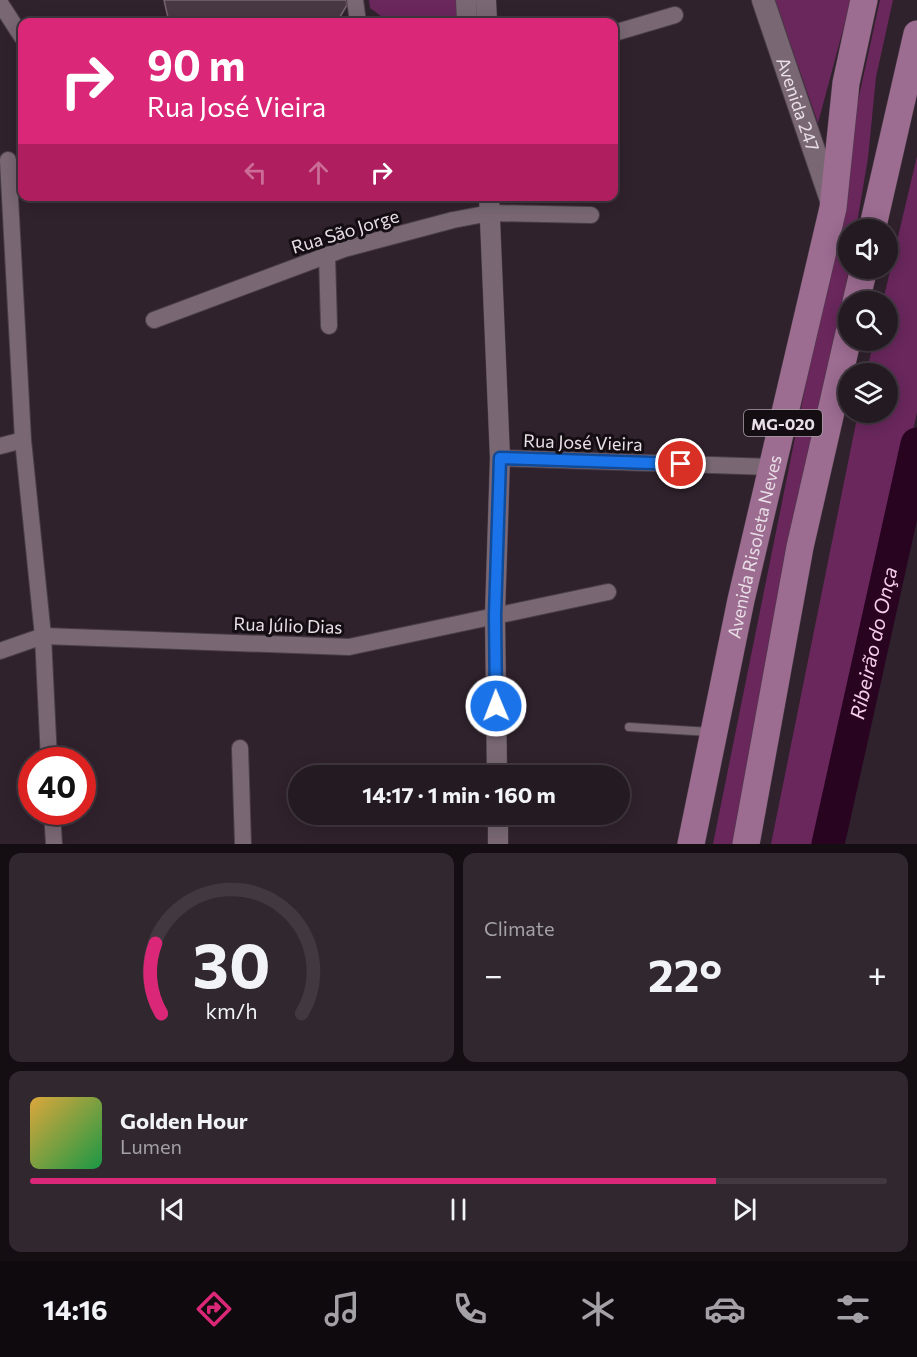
<!DOCTYPE html>
<meta charset="utf-8">
<style>
body{margin:0;font-family:Commissioner,sans-serif;background:#30272f;color:#f1f3f6;height:100vh;display:flex;flex-direction:column;font-size:22px;white-space:nowrap}
*{box-sizing:border-box;margin:0}
p{font-size:20px;color:#a3a1a5}
.icon{flex:none;width:33px;height:33px;fill:none;stroke:currentColor;stroke-width:2;stroke-linecap:round;stroke-linejoin:round}
.map{position:relative;height:844px;overflow:hidden}
.side{display:flex;flex-direction:column;gap:9px;padding:9px;background:#140e13;flex:1}
.side>*{flex:none}
.hud{position:absolute;left:18px;top:18px;width:600px;height:183px;border-radius:12px;box-shadow:0 3px 15px #0003,0 0 0 2px #413840;background:#db2777;color:#fff;overflow:hidden}
.tools{position:absolute;left:838px;top:219px;display:grid;gap:12px}
.tools a{display:grid;place-items:center;width:60px;height:60px;border-radius:50%;background:#241a22;box-shadow:0 3px 15px #0003,0 0 0 2px #413840;font-size:30px}
.speed{position:absolute;left:18px;top:747px;display:flex;gap:12px;font-size:30px;font-weight:700;text-align:center}
.speed>*{display:grid;place-content:center;width:78px;height:78px;border-radius:50%;background:#241a22;box-shadow:0 3px 15px #0003,0 0 0 2px #413840;line-height:1}
.speed .limit{border:9px solid #d22;background:#fff;color:#111}
.pin{position:absolute;display:grid;place-items:center;width:51px;height:51px;color:#fff;margin:-26px;border:3px solid #fff;border-radius:50%;box-shadow:0 2px 6px #0007}
.me{position:absolute;width:66px;margin:-33px;rotate:359deg;stroke-linejoin:round;filter:drop-shadow(0 0 4px #0008)}
.turn{display:flex;align-items:center;gap:21px;height:126px;padding:0 30px;font-size:27px}
.turn .icon{width:78px;height:78px;stroke-width:2.5}
.turn b{display:block;font-size:42px;line-height:51px}
.lanes{display:flex;align-items:center;height:57px;padding:0 30px;background:#0003;justify-content:center;gap:30px;direction:ltr}
.lanes .off{opacity:.35}
.big{font-size:45px;font-weight:700;line-height:1.1}
.side .tile{flex:1;display:flex;flex-direction:column;justify-content:center;gap:9px;min-width:0;padding:0 21px;border-radius:12px;background:#30272f}
.side .dial{align-items:center;gap:0}
.dial svg{height:156px;overflow:visible;fill:none;stroke:#413840;stroke-width:7;stroke-linecap:round;text-anchor:middle}
.dial text{fill:#f1f3f6;stroke:none}
.song{display:flex;align-items:center;gap:18px}
.cover{width:72px;height:72px;border-radius:9px;background:linear-gradient(135deg,hsl(40 70% 55%),hsl(140 70% 35%))}
.played{height:6px;border-radius:3px;background:linear-gradient(90deg,#db2777 80%,#413840 80%)}
.keys{display:flex;justify-content:space-around;direction:ltr}
.heat{display:flex;justify-content:space-between;align-items:center;font-size:33px;direction:ltr}
.side .tiles{flex:1;display:grid;gap:9px;grid-template-columns:1fr 1fr}
.tile:last-child{grid-column:span 2}
.trip{position:absolute;left:288px;top:765px;width:342px;height:60px;border-radius:30px;background:#241a22;box-shadow:0 3px 15px #0003,0 0 0 2px #413840;font-weight:700;line-height:60px;text-align:center}
.menu{display:flex;height:96px;justify-content:space-around;align-items:center;background:#0e0a0e;color:#a3a1a5}
.menu .icon{width:42px;height:42px}
.menu .on{color:#db2777}
.menu b{font-size:27px;color:#f1f3f6}
.map>svg:first-child{display:block}
.green{fill:#69275c}
.lines{fill:none;stroke-linecap:round;stroke-linejoin:round}
.river{stroke:#280421;stroke-width:33}
.building{fill:#483844;stroke:#766471;stroke-width:1.5}
.service-casing{stroke:#4a3e47;stroke-width:10}
.minor-casing{stroke:#4a3e47;stroke-width:18}
.tertiary-casing{stroke:#4a3e47;stroke-width:21}
.secondary-casing{stroke:#4a3e47;stroke-width:24}
.trunk-casing{stroke:#4a3e47;stroke-width:28}
.service{stroke:#796874;stroke-width:8}
.minor{stroke:#796874;stroke-width:16}
.tertiary{stroke:#796874;stroke-width:20}
.secondary{stroke:#796874;stroke-width:22}
.trunk{stroke:#9c6c91;stroke-width:27}
.route-casing{stroke:#114b97;stroke-width:15}
.route{stroke:#1a73e8;stroke-width:10}
.labels{text-anchor:middle;dominant-baseline:central;stroke-width:6;stroke-linejoin:round;paint-order:stroke}
.shield{fill:#140e13;stroke:#a9a0a7;stroke-width:1.5}
.shield-label{font-size:16px;font-weight:bold;fill:#e9dfe6}
.street-label{font-size:18px;fill:#e9dfe6;stroke:#140e13}
.water-label{font-size:20px;font-style:italic;fill:#f7cdec;stroke:#140e13}
</style>
<div class="map">
<svg width="917" height="844" viewBox="0 0 917 844">
<rect width="100%" height="100%" fill="#30222d"/>
<g class="green">
<path d="M369,0H458V22H389L370,8Z"/>
<path d="M775,0H851L818,123Z"/>
<path d="M880,0H893L876,77L868,158L856,229L849,230L848,274L733,844H713L823,299L851,133Z"/>
<path d="M917,156V412L824,844H771L858,413L888,412V374L866,373L874,341L888,340V302L883,301Z"/>
</g>
<g class="lines">
<path class="river" id="s1" d="M828,844L917,444"/>
</g>
<path class="building" d="M164,0H346L347,5L337,22H169Z"/>
<g class="lines">
<g class="service-casing">
<path id="service" d="M629,727L710,732"/>
</g>
<g class="minor-casing">
<g id="minor">
<path d="M355,0L358,22"/>
<path d="M0,3L22,37"/>
<path d="M614,33L675,15"/>
<path d="M8,160L23,440L43,636L49,760"/>
<path d="M327,255L329,326"/>
<path d="M154,320L344,249L453,220L490,213L591,215"/>
<path d="M0,446L23,440"/>
<path d="M500,458L772,467"/>
<path d="M0,651L43,636L349,647L608,592"/>
<path d="M240,748L243,844"/>
<path d="M52,812L54,844"/>
</g>
</g>
<g class="tertiary-casing">
<g id="tertiary">
<path d="M466,0L467,22"/>
<path d="M486,0L487,22"/>
<path d="M489,196L500,458L495,615L497,776"/>
<path d="M498,814V844"/>
</g>
</g>
<g class="secondary-casing">
<g id="secondary">
<path id="s2" d="M763,0L833,206"/>
</g>
</g>
<g class="trunk-casing">
<g id="trunk">
<path d="M872,230L917,34"/>
<path d="M856,302L864,268"/>
<path id="s3" d="M691,844L741,600L833,208L846,83L864,0"/>
<path d="M746,844L800,547L849,333"/>
</g>
</g>
<use href="#service" class="service"/>
<use href="#minor" class="minor"/>
<use href="#tertiary" class="tertiary"/>
<use href="#secondary" class="secondary"/>
<use href="#trunk" class="trunk"/>
</g>
<g class="lines">
<g class="route-casing">
<path id="route" d="M496,706L495,615L500,458L681,464"/>
</g>
<use href="#route" class="route"/>
</g>
<g class="labels">
<rect class="shield" x="744" y="410" width="78" height="26" rx="4.5"/>
<g class="shield-label">
<text x="783" y="423">MG-020</text>
</g>
<g class="street-label">
<text stroke="none"><textPath href="#s2" startOffset="110">Avenida 247</textPath></text>
<text transform="translate(345 231) rotate(-17)">Rua São Jorge</text>
<text transform="translate(583 442) rotate(2)">Rua José Vieira</text>
<text stroke="none"><textPath href="#s3" startOffset="304">Avenida Risoleta Neves</textPath></text>
<text transform="translate(288 625) rotate(2)">Rua Júlio Dias</text>
</g>
<g class="water-label">
<text stroke="none"><textPath href="#s1" startOffset="206">Ribeirão do Onça</textPath></text>
</g>
</g>
</svg>
<div class="tools">
<a><svg class="icon" aria-label="sound" viewBox="0 0 24 24"><path d="M4 9h4l5-4v14l-5-4H4zM17 9q2 3 0 6"/></svg></a>
<a><svg class="icon" aria-label="search" viewBox="0 0 24 24"><circle cx="10" cy="10" r="6"/><path d="M15 15l6 6"/></svg></a>
<a><svg class="icon" aria-label="layers" viewBox="0 0 24 24"><path d="M12 4l9 5-9 5-9-5zM3 14l9 5 9-5"/></svg></a>
</div>
<div class="speed"><div class="limit">40</div></div>
<div class="pin" style="left:681px;top:464px;background:#d93025"><svg class="icon" aria-label="arrive" viewBox="0 0 24 24"><path d="M6 21V4h12l-3 4 3 4H6"/></svg></div>
<svg class="me" style="left:496px;top:706px" viewBox="-20 -20 40 40"><circle r="17" fill="#1a73e8" stroke="#fff" stroke-width="3"/><path d="M0-11L8 9 0 5-8 9z" fill="#fff"/></svg>
<div class="trip">14:17 · 1 min · 160 m</div>
<div class="hud">
<div class="turn"><svg class="icon" aria-label="right" viewBox="0 0 24 24"><path d="M7 20v-9h11M14 6l5 5-5 5"/></svg><div><b>90 m</b>Rua José Vieira</div></div>
<div class="lanes"><svg class="icon off" aria-label="left" viewBox="0 0 24 24"><path d="M17 20v-9H6M10 6l-5 5 5 5"/></svg><svg class="icon off" aria-label="ahead" viewBox="0 0 24 24"><path d="M12 20V5M6 11l6-6 6 6"/></svg><svg class="icon" aria-label="right" viewBox="0 0 24 24"><path d="M7 20v-9h11M14 6l5 5-5 5"/></svg></div>
</div>
</div>
<section class="side">
<div class="tiles">
<div class="tile dial"><svg viewBox="0 0 100 80">
<path d="M14 69A42 42 0 1 1 86 69"/>
<path d="M14 69A42 42 0 0 1 11 33" stroke="#db2777"/>
<text x="50" y="56" font-size="32" font-weight="700">30</text>
<text x="50" y="72" font-size="11">km/h</text>
</svg></div>
<div class="tile"><p>Climate</p>
<div class="heat"><a>−</a><b class="big">22°</b><a>+</a></div>
</div>
<div class="tile">
<div class="song"><i class="cover"></i><div><b>Golden Hour</b><p>Lumen</p></div></div>
<div class="played"></div>
<div class="keys"><svg class="icon" aria-label="previous" viewBox="0 0 24 24"><path d="M18 5L8 12l10 7zM5 5v14"/></svg><svg class="icon" aria-label="pause" viewBox="0 0 24 24"><path d="M8 5v14M16 5v14"/></svg><svg class="icon" aria-label="next" viewBox="0 0 24 24"><path d="M6 5l10 7-10 7zM19 5v14"/></svg></div>
</div>
</div>
</section>
<nav class="menu">
<b>14:16</b>
<svg class="icon on" aria-label="directions" viewBox="0 0 24 24"><path d="M12 3l9 9-9 9-9-9zM9 14v-3h6M13 9l2 2-2 2"/></svg>
<svg class="icon" aria-label="music" viewBox="0 0 24 24"><path d="M9 18V5l10-2v13"/><circle cx="6" cy="18" r="3"/><circle cx="16" cy="16" r="3"/></svg>
<svg class="icon" aria-label="phone" viewBox="0 0 24 24"><path d="M5 4h4l2 5-3 2q2 4 5 5l2-3 5 2v4C11 20 4 13 5 4z"/></svg>
<svg class="icon" aria-label="climate" viewBox="0 0 24 24"><path d="M12 3v18M4 7l16 10M4 17L20 7"/></svg>
<svg class="icon" aria-label="car" viewBox="0 0 24 24"><path d="M5 17H2v-5l4-1 3-4h7l3 4 3 1v5h-3M9 17h6M6 11h13"/><circle cx="7" cy="17" r="2"/><circle cx="17" cy="17" r="2"/></svg>
<svg class="icon" aria-label="filters" viewBox="0 0 24 24"><path d="M4 7h16M4 17h16"/><circle cx="9" cy="7" r="2"/><circle cx="15" cy="17" r="2"/></svg>
</nav>
